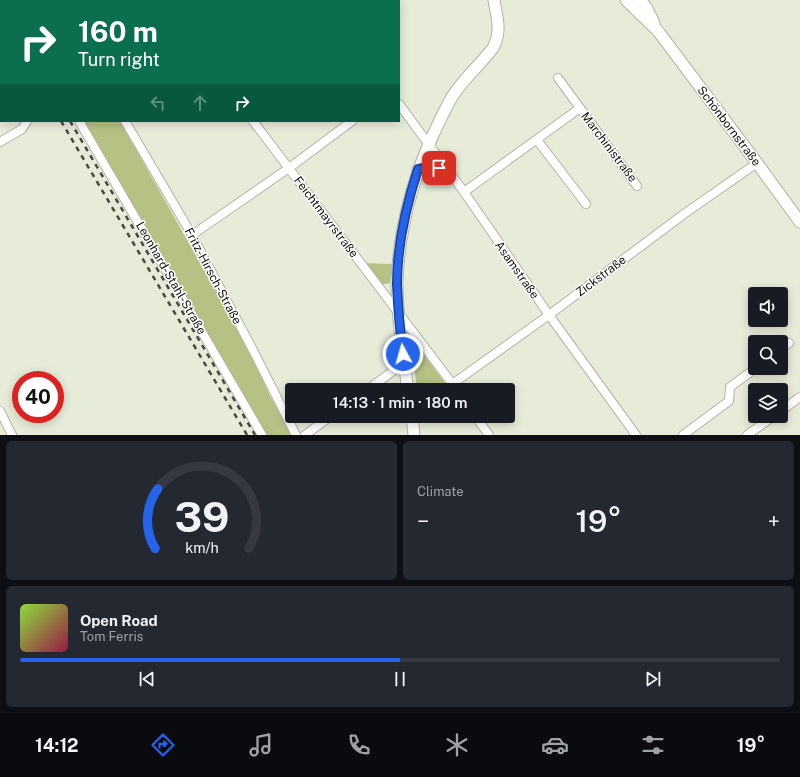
<!DOCTYPE html>
<meta charset="utf-8">
<style>
body{margin:0;font-family:"Public Sans",sans-serif;background:#242831;color:#f1f3f6;height:100vh;display:flex;flex-direction:column;font-size:15px;white-space:nowrap}
*{box-sizing:border-box;margin:0}
p{font-size:13px;color:#9ea1a6}
.icon{flex:none;width:22px;height:22px;fill:none;stroke:currentColor;stroke-width:2;stroke-linecap:round;stroke-linejoin:round}
.map{position:relative;height:435px;overflow:hidden}
.details{display:flex;flex-direction:column;gap:6px;padding:6px;background:#0d0f14;flex:1}
.details>*{flex:none}
.hud{position:absolute;left:0px;top:0px;width:400px;height:122px;box-shadow:0 2px 10px #0003;background:#0b6e4f;color:#fff;overflow:hidden}
.buttons{position:absolute;left:748px;top:287px;display:grid;gap:8px}
.buttons a{display:grid;place-items:center;width:40px;height:40px;border-radius:4px;background:#171b24;box-shadow:0 2px 10px #0003;font-size:20px}
.speed{position:absolute;left:12px;top:371px;display:flex;gap:8px;font-size:20px;font-weight:700;text-align:center}
.speed>*{display:grid;place-content:center;width:52px;height:52px;border-radius:50%;background:#171b24;box-shadow:0 2px 10px #0003;line-height:1}
.speed .limit{border:6px solid #d22;background:#fff;color:#111}
.pin{position:absolute;display:grid;place-items:center;width:34px;height:34px;color:#fff;margin:-17px;border-radius:8px;box-shadow:0 2px 6px #0006}
.me{position:absolute;width:44px;margin:-22px;rotate:354deg;stroke-linejoin:round;filter:drop-shadow(0 0 3px #0008)}
.turn{display:flex;align-items:center;gap:14px;height:84px;padding:0 12px;font-size:18px}
.turn .icon{width:52px;height:52px;stroke-width:2.5}
.turn b{display:block;font-size:28px;line-height:34px}
.lanes{display:flex;align-items:center;height:38px;padding:0 12px;background:#0003;justify-content:center;gap:20px;direction:ltr}
.lanes .off{opacity:.35}
.big{font-size:30px;font-weight:600;line-height:1.1}
.details .card{flex:1;display:flex;flex-direction:column;justify-content:center;gap:6px;min-width:0;padding:0 14px;border-radius:6px;background:#242831}
.details .dial{align-items:center;gap:0}
.dial svg{height:104px;overflow:visible;fill:none;stroke:#363941;stroke-width:7;stroke-linecap:round;text-anchor:middle}
.dial text{fill:#f1f3f6;stroke:none}
.song{display:flex;align-items:center;gap:12px}
.cover{width:48px;height:48px;border-radius:6px;background:linear-gradient(135deg,hsl(90 70% 55%),hsl(340 70% 35%))}
.played{height:4px;border-radius:2px;background:linear-gradient(90deg,#2563eb 50%,#363941 50%)}
.keys{display:flex;justify-content:space-around;direction:ltr}
.heat{display:flex;justify-content:space-between;align-items:center;font-size:22px;direction:ltr}
.details .tiles{flex:1;display:grid;gap:6px;grid-template-columns:1fr 1fr}
.card:last-child{grid-column:span 2}
.trip{position:absolute;left:285px;top:383px;width:230px;height:40px;border-radius:4px;background:#171b24;box-shadow:0 2px 10px #0003;font-weight:600;line-height:40px;text-align:center}
.dock{display:flex;height:64px;justify-content:space-around;align-items:center;background:#090b0e;color:#9ea1a6}
.dock .icon{width:28px;height:28px}
.dock .selected{color:#2563eb}
.dock b{font-size:18px;color:#f1f3f6}
.map>svg:first-child{display:block}
.green{fill:#b5c284}
.lines{fill:none;stroke-linecap:round;stroke-linejoin:round}
.street-casing{stroke:#b0b5a2;stroke-width:10}
.secondary-casing{stroke:#b0b5a2;stroke-width:13}
.street{stroke:#fff;stroke-width:8}
.secondary{stroke:#fff;stroke-width:11}
.rail{stroke:#484a40;stroke-width:2.5;stroke-dasharray:5 5;stroke-linecap:butt}
.route-casing{stroke:#184099;stroke-width:10}
.route{stroke:#2563eb;stroke-width:7}
.labels{text-anchor:middle;dominant-baseline:central;stroke-width:3;stroke-linejoin:round;paint-order:stroke}
.street-label{font-size:12px;fill:#10120b;stroke:#fff}
</style>
<div class="map">
<svg width="800" height="435" viewBox="0 0 800 435">
<rect width="100%" height="100%" fill="#e7ecd9"/>
<g class="green">
<path d="M82,121H120L235,325L254,359L270,396L293,435H259Z"/>
<path d="M363,263L392,264L390,283L380,285Z"/>
<path d="M414,341L445,383L436,390H417L411,343Z"/>
</g>
<g class="lines">
<g class="street-casing">
<g id="street">
<path d="M10,0L11,1"/>
<path d="M0,58L1,60"/>
<path d="M558,78L580,108"/>
<path d="M399,104L464,192L549,315L636,435"/>
<path d="M79,121L262,435"/>
<path d="M125,121L192,235L255,354L296,435"/>
<path d="M253,121L457,390"/>
<path d="M537,140L586,204"/>
<path d="M0,142L22,129L27,121"/>
<path d="M464,192L580,108L637,186"/>
<path d="M192,235L289,168L352,121"/>
<path d="M781,349L789,343"/>
<path d="M367,390L404,363"/>
<path d="M444,390L549,315L684,214L757,163"/>
<path d="M0,411L12,435"/>
<path d="M781,411L800,397"/>
<path d="M475,416L489,435"/>
<path d="M305,435L331,416"/>
<path d="M683,435L729,401L730,387L756,368"/>
<path d="M747,435L774,416"/>
</g>
</g>
<g class="secondary-casing">
<g id="secondary">
<path d="M626,0L658,31L757,163L800,222"/>
<path d="M640,0L646,7L654,23"/>
<path d="M39,1L47,0"/>
<path d="M0,7L1,6"/>
<path d="M418,169L431,167L448,169"/>
<path d="M408,390C403,354 397,317 397,281C399,230 412,181 433,135C439,122 445,109 452,97C463,79 480,65 493,48C502,31 497,18 494,0"/>
<path d="M412,416L414,435"/>
</g>
</g>
<use href="#street" class="street"/>
<use href="#secondary" class="secondary"/>
<g class="rail">
<path d="M0,2L1,3"/>
<path d="M0,17L1,18"/>
<path d="M0,26L1,28"/>
<path d="M61,121L247,435"/>
<path d="M70,121L255,435"/>
</g>
</g>
<g class="lines">
<g class="route-casing">
<path id="route" d="M403,354C400,331 398,307 397,284C397,245 406,206 418,169L431,167L439,168"/>
</g>
<use href="#route" class="route"/>
</g>
<g class="labels">
<g class="street-label">
<text transform="translate(729 126) rotate(53)">Schönbornstraße</text>
<text transform="translate(609 147) rotate(53)">Marchinistraße</text>
<text transform="translate(326 217) rotate(53)">Feichtmayrstraße</text>
<text transform="translate(517 270) rotate(55)">Asamstraße</text>
<text transform="translate(213 276) rotate(62)">Fritz-Hirsch-Straße</text>
<text transform="translate(601 276) rotate(-37)">Zickstraße</text>
<text transform="translate(171 278) rotate(60)">Leonhard-Stahl-Straße</text>
</g>
</g>
</svg>
<div class="buttons">
<a><svg class="icon" aria-label="sound" viewBox="0 0 24 24"><path d="M4 9h4l5-4v14l-5-4H4zM17 9q2 3 0 6"/></svg></a>
<a><svg class="icon" aria-label="search" viewBox="0 0 24 24"><circle cx="10" cy="10" r="6"/><path d="M15 15l6 6"/></svg></a>
<a><svg class="icon" aria-label="layers" viewBox="0 0 24 24"><path d="M12 4l9 5-9 5-9-5zM3 14l9 5 9-5"/></svg></a>
</div>
<div class="speed"><div class="limit">40</div></div>
<div class="pin" style="left:439px;top:168px;background:#d93025"><svg class="icon" aria-label="arrive" viewBox="0 0 24 24"><path d="M6 21V4h12l-3 4 3 4H6"/></svg></div>
<svg class="me" style="left:403px;top:354px" viewBox="-20 -20 40 40"><circle r="17" fill="#2563eb" stroke="#fff" stroke-width="3"/><path d="M0-11L8 9 0 5-8 9z" fill="#fff"/></svg>
<div class="trip">14:13 · 1 min · 180 m</div>
<div class="hud">
<div class="turn"><svg class="icon" aria-label="right" viewBox="0 0 24 24"><path d="M7 20v-9h11M14 6l5 5-5 5"/></svg><div><b>160 m</b>Turn right</div></div>
<div class="lanes"><svg class="icon off" aria-label="left" viewBox="0 0 24 24"><path d="M17 20v-9H6M10 6l-5 5 5 5"/></svg><svg class="icon off" aria-label="ahead" viewBox="0 0 24 24"><path d="M12 20V5M6 11l6-6 6 6"/></svg><svg class="icon" aria-label="right" viewBox="0 0 24 24"><path d="M7 20v-9h11M14 6l5 5-5 5"/></svg></div>
</div>
</div>
<section class="details">
<div class="tiles">
<div class="card dial"><svg viewBox="0 0 100 80">
<path d="M14 69A42 42 0 1 1 86 69"/>
<path d="M14 69A42 42 0 0 1 16 23" stroke="#2563eb"/>
<text x="50" y="56" font-size="32" font-weight="700">39</text>
<text x="50" y="72" font-size="11">km/h</text>
</svg></div>
<div class="card"><p>Climate</p>
<div class="heat"><a>−</a><b class="big">19°</b><a>+</a></div>
</div>
<div class="card">
<div class="song"><i class="cover"></i><div><b>Open Road</b><p>Tom Ferris</p></div></div>
<div class="played"></div>
<div class="keys"><svg class="icon" aria-label="previous" viewBox="0 0 24 24"><path d="M18 5L8 12l10 7zM5 5v14"/></svg><svg class="icon" aria-label="pause" viewBox="0 0 24 24"><path d="M8 5v14M16 5v14"/></svg><svg class="icon" aria-label="next" viewBox="0 0 24 24"><path d="M6 5l10 7-10 7zM19 5v14"/></svg></div>
</div>
</div>
</section>
<nav class="dock">
<b>14:12</b>
<svg class="icon selected" aria-label="directions" viewBox="0 0 24 24"><path d="M12 3l9 9-9 9-9-9zM9 14v-3h6M13 9l2 2-2 2"/></svg>
<svg class="icon" aria-label="music" viewBox="0 0 24 24"><path d="M9 18V5l10-2v13"/><circle cx="6" cy="18" r="3"/><circle cx="16" cy="16" r="3"/></svg>
<svg class="icon" aria-label="phone" viewBox="0 0 24 24"><path d="M5 4h4l2 5-3 2q2 4 5 5l2-3 5 2v4C11 20 4 13 5 4z"/></svg>
<svg class="icon" aria-label="climate" viewBox="0 0 24 24"><path d="M12 3v18M4 7l16 10M4 17L20 7"/></svg>
<svg class="icon" aria-label="car" viewBox="0 0 24 24"><path d="M5 17H2v-5l4-1 3-4h7l3 4 3 1v5h-3M9 17h6M6 11h13"/><circle cx="7" cy="17" r="2"/><circle cx="17" cy="17" r="2"/></svg>
<svg class="icon" aria-label="filters" viewBox="0 0 24 24"><path d="M4 7h16M4 17h16"/><circle cx="9" cy="7" r="2"/><circle cx="15" cy="17" r="2"/></svg>
<b>19°</b>
</nav>
